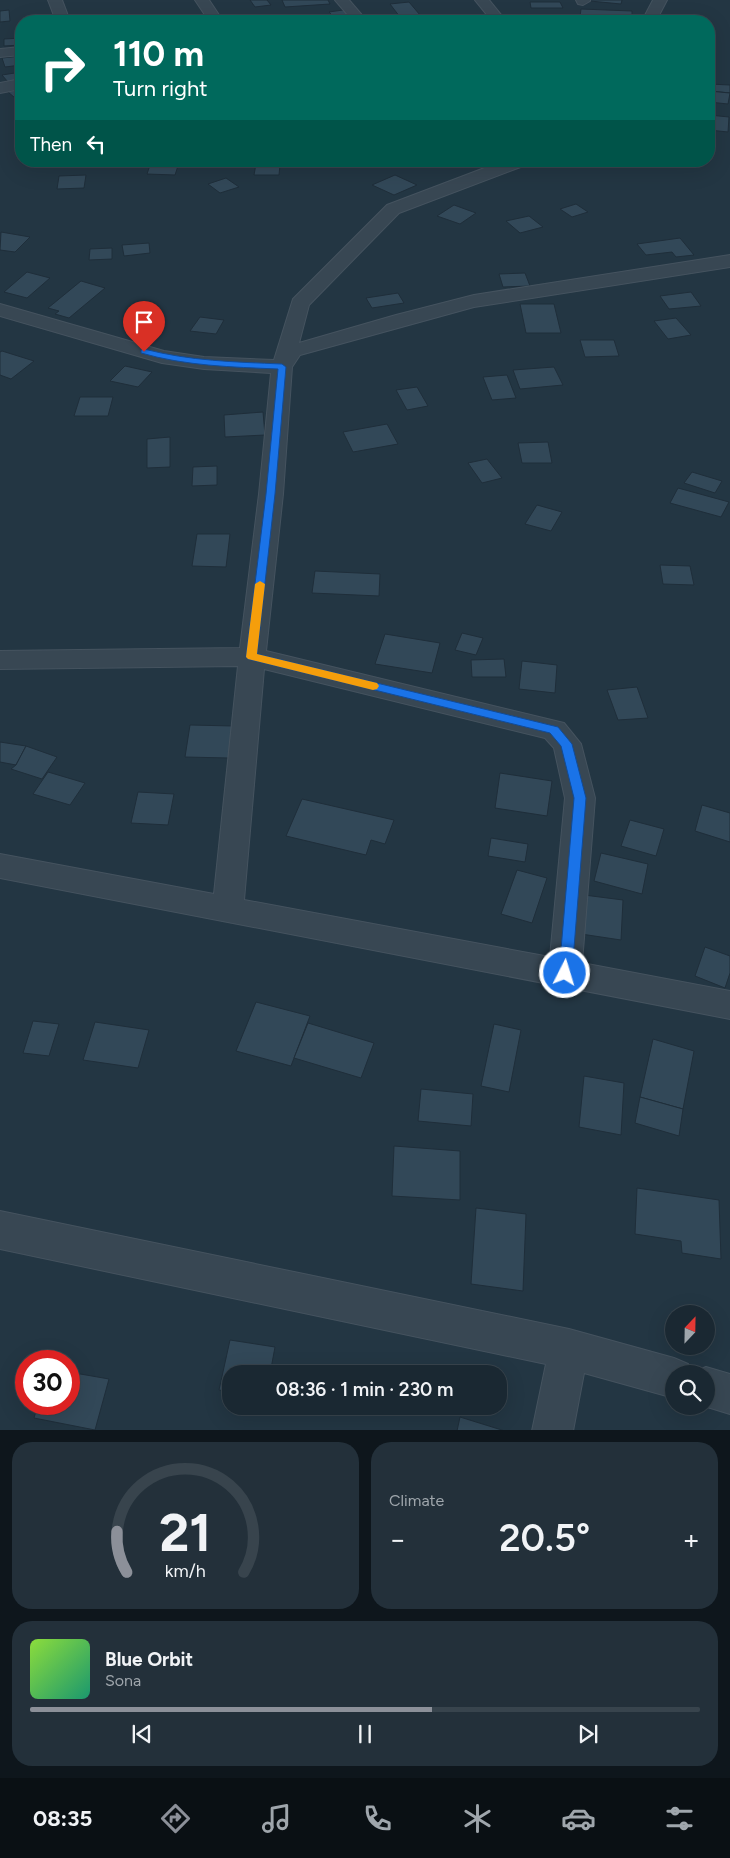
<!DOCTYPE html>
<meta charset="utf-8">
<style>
body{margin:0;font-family:Figtree,sans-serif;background:#23303a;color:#f1f3f6;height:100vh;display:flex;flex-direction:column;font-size:19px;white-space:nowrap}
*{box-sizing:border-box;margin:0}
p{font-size:16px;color:#9fa6ac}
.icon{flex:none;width:28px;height:28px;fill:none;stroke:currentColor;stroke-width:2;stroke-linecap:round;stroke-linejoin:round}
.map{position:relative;height:1430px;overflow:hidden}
.panel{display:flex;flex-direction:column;gap:12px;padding:12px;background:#0e161c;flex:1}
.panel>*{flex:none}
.hud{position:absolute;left:15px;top:15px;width:700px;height:152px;border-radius:20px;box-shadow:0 5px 20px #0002,0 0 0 1px #38444d;background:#00695c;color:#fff;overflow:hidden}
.needle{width:32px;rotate:22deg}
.controls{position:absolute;left:665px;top:1305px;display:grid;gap:10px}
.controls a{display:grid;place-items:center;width:50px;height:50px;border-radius:50%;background:#1a2832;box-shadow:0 5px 20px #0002,0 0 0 1px #38444d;font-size:25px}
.speed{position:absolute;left:15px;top:1350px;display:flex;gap:10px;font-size:25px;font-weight:700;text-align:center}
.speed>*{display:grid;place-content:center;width:65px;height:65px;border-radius:50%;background:#1a2832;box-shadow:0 5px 20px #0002,0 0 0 1px #38444d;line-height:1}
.speed .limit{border:8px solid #d22;background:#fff;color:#111}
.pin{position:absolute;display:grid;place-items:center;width:42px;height:42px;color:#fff;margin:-51px -21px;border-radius:50% 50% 50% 0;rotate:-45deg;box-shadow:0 0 5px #0007}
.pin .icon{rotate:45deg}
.me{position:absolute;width:55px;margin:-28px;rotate:5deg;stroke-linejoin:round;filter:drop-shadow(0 0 4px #0008)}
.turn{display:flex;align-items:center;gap:18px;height:105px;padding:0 15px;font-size:22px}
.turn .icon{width:65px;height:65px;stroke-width:2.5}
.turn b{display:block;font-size:35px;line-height:42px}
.then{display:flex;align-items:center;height:48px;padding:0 15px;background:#0003;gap:10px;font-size:19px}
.big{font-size:38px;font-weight:600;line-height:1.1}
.panel .tile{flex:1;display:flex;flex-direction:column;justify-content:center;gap:8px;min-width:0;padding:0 18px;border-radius:20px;background:#23303a}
.panel .dial{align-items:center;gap:0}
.dial svg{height:130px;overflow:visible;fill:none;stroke:#38444d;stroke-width:7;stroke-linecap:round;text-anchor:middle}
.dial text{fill:#f1f3f6;stroke:none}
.song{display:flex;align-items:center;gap:15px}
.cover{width:60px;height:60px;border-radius:8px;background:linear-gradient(135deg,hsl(90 70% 55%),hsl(160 70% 35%))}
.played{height:5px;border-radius:2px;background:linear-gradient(90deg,#8c9099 60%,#38444d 60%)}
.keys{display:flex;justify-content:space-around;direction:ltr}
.heat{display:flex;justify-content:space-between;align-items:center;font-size:28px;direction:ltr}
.panel .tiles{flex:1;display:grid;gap:12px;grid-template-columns:1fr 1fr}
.tile:last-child{grid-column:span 2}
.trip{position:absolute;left:222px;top:1365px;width:285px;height:50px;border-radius:20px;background:#1a2832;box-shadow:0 5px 20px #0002,0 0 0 1px #38444d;font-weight:600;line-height:50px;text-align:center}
.tab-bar{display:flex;height:80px;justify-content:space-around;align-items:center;background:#0a1014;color:#9fa6ac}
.tab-bar .icon{width:35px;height:35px}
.tab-bar .on{color:#8c9099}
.tab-bar b{font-size:22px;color:#f1f3f6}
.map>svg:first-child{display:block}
.building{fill:#324858;stroke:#1f2e3a}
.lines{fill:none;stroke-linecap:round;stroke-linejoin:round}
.minor-casing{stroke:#45535f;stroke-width:2}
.minor{fill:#384753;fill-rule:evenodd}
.route{fill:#1a73e8;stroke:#114b97}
.slow{fill:#f59e0b}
</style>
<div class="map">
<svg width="730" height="1431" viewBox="0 0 730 1431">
<rect width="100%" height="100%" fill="#233643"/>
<g class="building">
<path d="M250,0H267L271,5L255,7Z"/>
<path d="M282,0H328L330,4L285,7Z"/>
<path d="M590,0H622L621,4L590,1Z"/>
<path d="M409,2L420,15L400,17L390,4Z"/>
<path d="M530,2H560L563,8H531Z"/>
<path d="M581,9L632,11V20L580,17Z"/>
<path d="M9,10L10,21L0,22V11Z"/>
<path d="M343,10L349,16L335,18L329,12Z"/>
<path d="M549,16L573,17V21H549Z"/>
<path d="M190,18V21H159V19Z"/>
<path d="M21,38V45L4,46V39Z"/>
<path d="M21,56V65L5,67L2,58Z"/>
<path d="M21,72V79L8,82L2,75Z"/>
<path d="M709,84L730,85V93L709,91Z"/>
<path d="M21,89V103L8,92Z"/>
<path d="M709,91L730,93L728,104L709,102Z"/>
<path d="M709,115L729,117L728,132L709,130Z"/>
<path d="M151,162L179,163L175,175L147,174Z"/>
<path d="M256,164L280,165L279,175H254Z"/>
<path d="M86,175L84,188L57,189L59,176Z"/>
<path d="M395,175L417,185L394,195L372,185Z"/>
<path d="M226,178L239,187L220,193L208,184Z"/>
<path d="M576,204L588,212L572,217L560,209Z"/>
<path d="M454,205L476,213L460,224L437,216Z"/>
<path d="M529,216L543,227L520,233L506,221Z"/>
<path d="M1,232L30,237L15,252L0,250Z"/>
<path d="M680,238L694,255L676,257L672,252L646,255L637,244Z"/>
<path d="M149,243L150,253L124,256L122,245Z"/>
<path d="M112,248V259L89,260L90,249Z"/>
<path d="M27,272L50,278L27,298L4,292Z"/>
<path d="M525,273L530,286L503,287L499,274Z"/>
<path d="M81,281L105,288L69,318L55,314L59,311L48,308Z"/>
<path d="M691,292L701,306L669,309L660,296Z"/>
<path d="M398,293L404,303L372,308L366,298Z"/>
<path d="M520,304H554L561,333H526Z"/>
<path d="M200,317L224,320L216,334L190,331Z"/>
<path d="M676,318L691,335L668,339L654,321Z"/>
<path d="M580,340H614L619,356L585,357Z"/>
<path d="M2,351L34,361L11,379L0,375V352Z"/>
<path d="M125,366L152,372L138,387L110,381Z"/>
<path d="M554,367L563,385L520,389L513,370Z"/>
<path d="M507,375L516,398L492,400L483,377Z"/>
<path d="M417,387L428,406L407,410L396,390Z"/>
<path d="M80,397H113L108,416H74Z"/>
<path d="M263,412L265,435L225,437L224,415Z"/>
<path d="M387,424L398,444L353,452L343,432Z"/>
<path d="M170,437V467L147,468V439Z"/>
<path d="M548,442L552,463H522L518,443Z"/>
<path d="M487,459L502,478L482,483L468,463Z"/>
<path d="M217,466V485L192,486L193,467Z"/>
<path d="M692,472L722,481L715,493L684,483Z"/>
<path d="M678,488L729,502L721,517L670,503Z"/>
<path d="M537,505L562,512L551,531L525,524Z"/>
<path d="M197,534H230L226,567L192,566Z"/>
<path d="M660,565L690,566L694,585L663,584Z"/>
<path d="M315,571L380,574L379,596L312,593Z"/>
<path d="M462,633L483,638L476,655L455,650Z"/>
<path d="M385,634L440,643L432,673L375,664Z"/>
<path d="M504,659L506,677H472L471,660Z"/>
<path d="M522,661L557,665L555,693L519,689Z"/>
<path d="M637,687L648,718L618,720L607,690Z"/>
<path d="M190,725L233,726L229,758L185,757Z"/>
<path d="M0,742L26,746L16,765L0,762Z"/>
<path d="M26,746L57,757L42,779L11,769L16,765Z"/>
<path d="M48,772L85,783L70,805L33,794Z"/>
<path d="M500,773L552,781L547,816L495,808Z"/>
<path d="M138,792L174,794L168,825L131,823Z"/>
<path d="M302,799L394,820L385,844L371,840L366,855L286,836Z"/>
<path d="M702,805L730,813V842L695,831Z"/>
<path d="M630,820L664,829L656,856L621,846Z"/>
<path d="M491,838L528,844L525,862L488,856Z"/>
<path d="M601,853L648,864L642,894L594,881Z"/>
<path d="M517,870L547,878L532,923L501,914Z"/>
<path d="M584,895L623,900L621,940L581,934Z"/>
<path d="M705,947L730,956V973L725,988L695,976Z"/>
<path d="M256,1002L310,1016L291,1066L236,1051Z"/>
<path d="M33,1021L59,1024L49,1056L23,1053Z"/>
<path d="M95,1022L149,1030L138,1068L83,1060Z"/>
<path d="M308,1023L374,1043L361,1078L294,1058Z"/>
<path d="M494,1024L521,1030L509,1092L481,1086Z"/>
<path d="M653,1039L694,1051L683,1109L640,1097Z"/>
<path d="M584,1076L624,1083L621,1135L579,1127Z"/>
<path d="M421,1089L473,1094L471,1126L418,1121Z"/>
<path d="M640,1097L683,1109L679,1136L635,1123Z"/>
<path d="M394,1146L460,1151V1200L392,1196Z"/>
<path d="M637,1188L719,1200L721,1259L682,1253L681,1241L635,1234Z"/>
<path d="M476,1208L526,1214L523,1291L471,1284Z"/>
<path d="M230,1340L275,1347L270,1374H231V1392L219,1390Z"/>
<path d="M69,1372L109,1379L95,1430L34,1418L38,1404H69Z"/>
<path d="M460,1417L505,1431H457Z"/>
</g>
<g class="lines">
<g class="minor-casing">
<g id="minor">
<path d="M48,0H62L70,21H56Z"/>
<path d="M195,0H209L223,21H209Z"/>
<path d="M335,0H349L367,21H353Z"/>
<path d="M475,0H489L506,21H492Z"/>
<path d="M576,0H590V1L583,5L578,4Z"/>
<path d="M653,0H667L656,21H642Z"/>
<path d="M21,47V55L0,57V49Z"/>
<path d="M21,79V89L0,93V83Z"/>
<path d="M503,161H528L526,165L399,213L309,305L299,343L396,315L474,295L730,255V267L474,307L300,355L292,367L283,494L266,651L564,723L581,744L595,798L582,963L730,991V1019L0,878V854L214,894L238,666L0,669V651L240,648L259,494L271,373L204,369L162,363L0,316V304L164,351L204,357L274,360L293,299L387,205ZM264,669L545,738L554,748L565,798L550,957L244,900Z"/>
<path d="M0,1211L569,1329L674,1358L688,1364L692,1373L706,1367L730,1374V1414L704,1406H706V1374H674V1398L584,1373L573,1431H532L546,1364L0,1249Z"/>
</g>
</g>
<use href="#minor" class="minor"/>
</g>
<path class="route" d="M144,349C190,361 235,362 282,364L286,367L275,494L257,654L554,726L558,727L572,744L586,798L572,973L570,977L565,979L561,977L559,973L574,798L561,746L550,733L248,659L246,657L266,494L278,369C232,367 186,366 141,353V350Z"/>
<path class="slow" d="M260,581L265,584L257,654L373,682L377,683L379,686L377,689L373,690L248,659L246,657L255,584Z"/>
</svg>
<div class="controls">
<a><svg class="needle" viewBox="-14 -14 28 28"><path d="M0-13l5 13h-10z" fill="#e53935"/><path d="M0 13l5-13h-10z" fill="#9fa6ac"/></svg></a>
<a><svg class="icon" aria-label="search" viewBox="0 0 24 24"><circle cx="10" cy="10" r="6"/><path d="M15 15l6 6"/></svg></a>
</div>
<div class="speed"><div class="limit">30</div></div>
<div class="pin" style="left:144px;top:352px;background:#d93025"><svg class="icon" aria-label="arrive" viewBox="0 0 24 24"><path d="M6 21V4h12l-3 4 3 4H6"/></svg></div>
<svg class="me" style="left:565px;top:973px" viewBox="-20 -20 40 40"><circle r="17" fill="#1a73e8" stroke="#fff" stroke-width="3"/><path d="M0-11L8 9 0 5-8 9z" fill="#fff"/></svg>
<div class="trip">08:36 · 1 min · 230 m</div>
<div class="hud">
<div class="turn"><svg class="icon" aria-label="right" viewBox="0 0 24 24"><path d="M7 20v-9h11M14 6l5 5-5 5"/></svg><div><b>110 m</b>Turn right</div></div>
<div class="then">Then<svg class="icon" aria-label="left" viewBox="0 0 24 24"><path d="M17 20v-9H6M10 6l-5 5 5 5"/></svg></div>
</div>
</div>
<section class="panel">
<div class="tiles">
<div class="tile dial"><svg viewBox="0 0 100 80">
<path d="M14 69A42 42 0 1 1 86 69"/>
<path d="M14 69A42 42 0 0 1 8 44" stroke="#8c9099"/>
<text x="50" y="56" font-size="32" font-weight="700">21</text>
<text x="50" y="72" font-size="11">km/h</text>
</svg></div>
<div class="tile"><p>Climate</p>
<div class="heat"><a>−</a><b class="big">20.5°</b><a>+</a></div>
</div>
<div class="tile">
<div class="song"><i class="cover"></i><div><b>Blue Orbit</b><p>Sona</p></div></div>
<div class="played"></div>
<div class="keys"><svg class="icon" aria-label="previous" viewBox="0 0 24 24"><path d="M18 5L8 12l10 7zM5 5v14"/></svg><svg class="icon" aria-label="pause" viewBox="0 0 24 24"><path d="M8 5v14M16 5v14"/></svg><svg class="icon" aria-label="next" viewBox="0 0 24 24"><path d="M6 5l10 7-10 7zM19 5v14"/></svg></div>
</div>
</div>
</section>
<nav class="tab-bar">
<b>08:35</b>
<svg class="icon on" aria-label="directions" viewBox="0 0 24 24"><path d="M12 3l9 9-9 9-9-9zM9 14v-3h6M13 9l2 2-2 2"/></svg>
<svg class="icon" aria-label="music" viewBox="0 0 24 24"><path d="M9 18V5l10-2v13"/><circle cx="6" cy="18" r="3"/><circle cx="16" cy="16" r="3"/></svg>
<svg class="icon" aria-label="phone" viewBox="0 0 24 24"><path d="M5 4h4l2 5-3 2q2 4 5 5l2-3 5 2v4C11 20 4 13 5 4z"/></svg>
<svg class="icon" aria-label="climate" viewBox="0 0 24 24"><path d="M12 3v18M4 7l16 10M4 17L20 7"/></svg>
<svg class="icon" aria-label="car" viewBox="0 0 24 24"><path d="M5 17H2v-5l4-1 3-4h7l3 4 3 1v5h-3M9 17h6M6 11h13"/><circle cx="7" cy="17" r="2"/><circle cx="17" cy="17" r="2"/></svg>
<svg class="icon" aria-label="filters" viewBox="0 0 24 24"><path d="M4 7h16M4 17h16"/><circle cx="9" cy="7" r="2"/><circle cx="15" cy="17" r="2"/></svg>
</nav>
